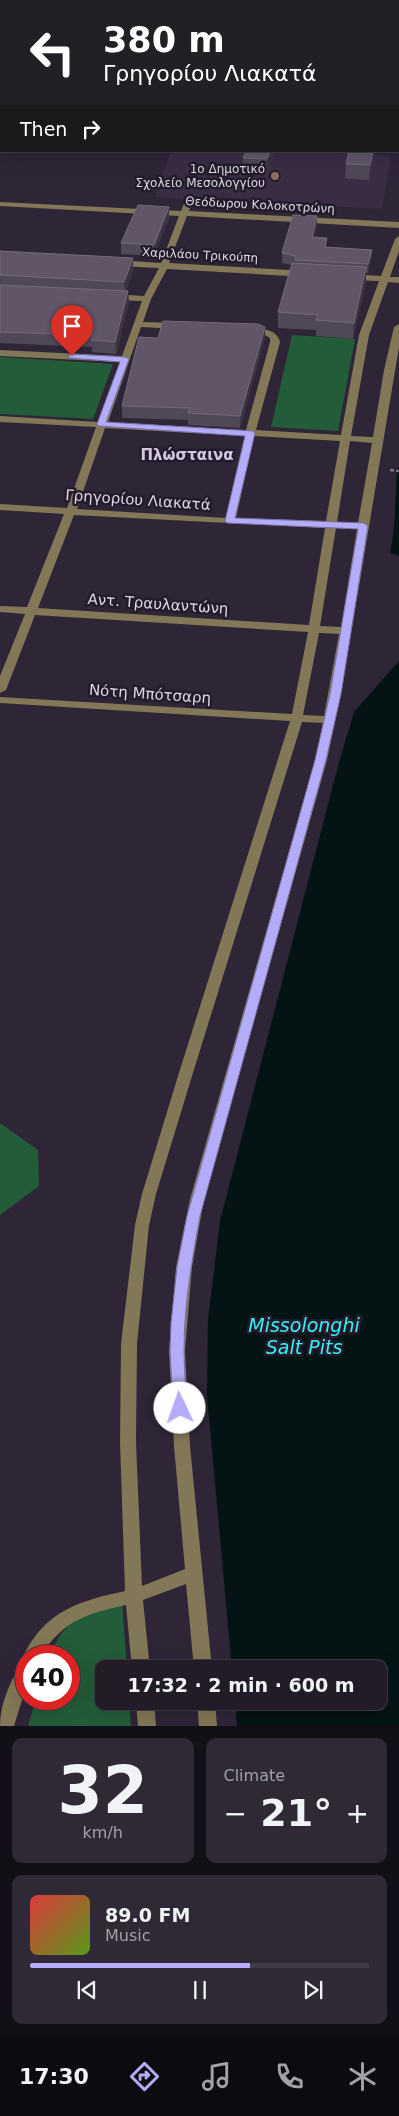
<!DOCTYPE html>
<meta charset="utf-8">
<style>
body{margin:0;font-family:"DejaVu Sans",sans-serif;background:#2e2935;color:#f1f3f6;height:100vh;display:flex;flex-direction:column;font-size:19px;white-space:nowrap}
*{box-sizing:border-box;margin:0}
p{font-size:16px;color:#a2a1a8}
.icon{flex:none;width:28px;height:28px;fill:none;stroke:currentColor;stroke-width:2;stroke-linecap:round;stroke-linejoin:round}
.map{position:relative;height:1726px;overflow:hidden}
.sheet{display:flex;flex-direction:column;gap:12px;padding:12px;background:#130f17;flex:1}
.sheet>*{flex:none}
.top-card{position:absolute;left:0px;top:0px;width:400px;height:152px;box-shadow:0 5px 20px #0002,0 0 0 1px #3f3a46;background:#202124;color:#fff;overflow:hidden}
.speed{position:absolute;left:15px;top:1645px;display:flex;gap:10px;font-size:25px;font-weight:700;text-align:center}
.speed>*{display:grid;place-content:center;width:65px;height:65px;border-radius:50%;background:#221c29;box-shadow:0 5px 20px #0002,0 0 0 1px #3f3a46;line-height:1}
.speed .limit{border:8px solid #d22;background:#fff;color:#111}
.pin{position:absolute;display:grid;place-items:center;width:42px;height:42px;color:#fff;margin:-51px -21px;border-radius:50% 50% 50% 0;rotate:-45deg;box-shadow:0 0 5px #0007}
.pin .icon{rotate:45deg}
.me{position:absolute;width:55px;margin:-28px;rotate:357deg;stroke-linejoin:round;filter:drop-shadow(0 0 4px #0008)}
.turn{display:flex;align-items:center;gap:18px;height:105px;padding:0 20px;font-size:22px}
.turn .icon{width:65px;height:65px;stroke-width:2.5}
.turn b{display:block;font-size:35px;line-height:42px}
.then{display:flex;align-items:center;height:48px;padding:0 20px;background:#0003;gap:10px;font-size:19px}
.big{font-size:38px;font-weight:700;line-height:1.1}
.sheet .card{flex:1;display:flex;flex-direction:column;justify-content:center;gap:8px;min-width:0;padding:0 18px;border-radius:10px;background:#2e2935}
.sheet .dial{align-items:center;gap:0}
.dial b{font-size:65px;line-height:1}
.song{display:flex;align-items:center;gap:15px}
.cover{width:60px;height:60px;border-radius:8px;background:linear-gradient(135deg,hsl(0 70% 55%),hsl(90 70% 35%))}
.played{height:5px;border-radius:2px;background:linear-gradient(90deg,#b4acf9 65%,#3f3a46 65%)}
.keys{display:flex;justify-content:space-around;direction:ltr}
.heat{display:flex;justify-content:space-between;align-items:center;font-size:28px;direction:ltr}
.sheet .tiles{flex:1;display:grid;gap:12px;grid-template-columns:1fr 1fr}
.card:last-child{grid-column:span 2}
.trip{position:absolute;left:95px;top:1660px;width:292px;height:50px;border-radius:10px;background:#221c29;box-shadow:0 5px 20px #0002,0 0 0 1px #3f3a46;font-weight:700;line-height:50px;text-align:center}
.dock{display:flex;height:80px;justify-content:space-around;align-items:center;background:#0e0b10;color:#a2a1a8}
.dock .icon{width:35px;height:35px}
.dock .on{color:#b4acf9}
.dock b{font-size:22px;color:#f1f3f6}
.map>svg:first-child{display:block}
.built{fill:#392d44}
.green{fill:#235c38}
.water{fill:#041313}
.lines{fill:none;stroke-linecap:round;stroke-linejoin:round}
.path{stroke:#7c7584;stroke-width:2.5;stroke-dasharray:4 2;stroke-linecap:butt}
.minor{fill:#827756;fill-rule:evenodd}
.wall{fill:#504759}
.shaded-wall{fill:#3c3345}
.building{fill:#605668;stroke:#736a7b}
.route{fill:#b4acf9;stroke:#7570a2}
.education-dot{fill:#8d6e63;stroke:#241c2d;stroke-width:2}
.labels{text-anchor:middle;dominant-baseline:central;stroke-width:5;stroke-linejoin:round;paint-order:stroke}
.far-poi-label{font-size:12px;fill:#dcd7e2;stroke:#241c2d;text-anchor:end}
.far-street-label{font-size:12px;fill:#dcd7e2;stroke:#241c2d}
.far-quarter-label{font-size:15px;font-weight:bold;fill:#d4c8df;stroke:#241c2d}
.street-label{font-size:15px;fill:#dcd7e2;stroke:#241c2d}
.near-water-label{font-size:19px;font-style:italic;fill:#35f1f5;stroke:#241c2d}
</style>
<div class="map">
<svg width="399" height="1726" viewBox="0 0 399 1726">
<rect width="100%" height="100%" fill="#2e2537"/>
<path class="built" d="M171,151H303L391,156L382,209L269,203V200L184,196L182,199L155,197Z"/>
<g class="green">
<path d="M292,335L355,339L338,431L271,427Z"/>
<path d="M0,357L113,364L93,419L0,414Z"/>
<path d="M0,1123L38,1150L39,1186L0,1215Z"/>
<path d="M122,1601L127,1669H104V1701H129L131,1726H28L36,1699H69V1656H50C64,1618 86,1611 122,1601Z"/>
</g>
<g class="water">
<path d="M399,467V556L390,553C396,525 395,498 397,469Z"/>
<path d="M399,661V1726H237L235,1701H379V1669H232L207,1395L208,1320L220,1221L338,766L354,712Z"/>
</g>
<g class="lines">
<path class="path" d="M390,470L399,471"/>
<g class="minor">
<path d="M281,0H290L291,1H282Z"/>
<rect x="0" y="114" width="1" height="4"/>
<path d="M188,194L195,196L189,211L399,222V228L187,216L169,263L307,271L311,274L307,277L167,269L151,299L143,322L178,323L183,326L178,329L141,327L108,422L246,430L270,342V338L265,335L245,332V328L248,327C260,329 277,328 280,342L256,430L341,435L359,335L379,281L349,280L345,277L349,274L381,276L395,239L399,236V251L390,277H399V283L388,282L369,335L351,436L373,437L384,370L394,327L399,324V347L341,694L327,760L204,1199L192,1267L185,1351L190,1446L212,1669H194L186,1584L143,1600L150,1669H132L126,1605C88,1613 62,1621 41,1656H26V1661L23,1656C45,1611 79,1601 125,1591L120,1442L121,1344L135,1225L142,1194L178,1076L290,721L0,703V697L292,714L308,632L35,615L6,690L0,693V676L25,614L0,612V606L27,607L64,514L0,510V504L67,508L96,427L0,422V416L98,422L120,362L0,356V350L122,356L142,301L112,300L108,297L112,294L144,296L159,268L117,266L113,263L117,260L161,263L179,216L0,206V202L181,211ZM105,428L245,436L226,518L77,509ZM254,436L340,441L326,521L236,518ZM350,441L372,443L358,523L337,522ZM74,515L325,528L309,625L38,608ZM336,528L357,529L341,627L320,626ZM319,633L339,634L324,716L303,715ZM302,722L323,723L315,760L190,1199L176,1267L169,1351L174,1446L185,1569L142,1586L136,1442L137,1344L149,1225L156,1194L192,1076Z"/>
<path d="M26,1662V1687L14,1726H0C0,1703 10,1684 20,1664Z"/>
<path d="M136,1701H154L156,1726H138Z"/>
<path d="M197,1701H215L217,1726H199Z"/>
</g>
</g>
<g class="wall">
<path d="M274,154L267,174L243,173V158Z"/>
<path d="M374,159L369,180L345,178L346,164Z"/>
<path d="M169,218L154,256L121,254V243Z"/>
<path d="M317,226L314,237L327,247L372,250L371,259L368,273H366V282L353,339L316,336V330L278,328V312L292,265L282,263V253Z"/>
<path d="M0,251L133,258V269L126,291L129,302L116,354L92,352V347L0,343Z"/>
<path d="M265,327V338L240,428L188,425V420L122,418V406Z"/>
</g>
<g class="shaded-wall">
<path d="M270,151H274V154L267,174V159Z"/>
<path d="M373,151H375L374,159L369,180L370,165Z"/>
<path d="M169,207V218L154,256V245Z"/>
<path d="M317,216V226L312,247V237Z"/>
<path d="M372,250L371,259L368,273V264Z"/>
<path d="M133,258V269L125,293L124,282Z"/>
<path d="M366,267V282L353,339L354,323Z"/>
<path d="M128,291L129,302L116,354L115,342Z"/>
<path d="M265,327V338L240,428V416Z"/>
</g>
<g class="building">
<path d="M246,151H270L267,159L243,158Z"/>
<path d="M349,151H373L370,165L346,164Z"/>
<path d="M138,205L169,207L154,245L121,243Z"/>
<path d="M293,215L317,216L312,237L327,238L325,247L372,250L368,264L295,260L296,256L282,253Z"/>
<path d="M0,251L133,258L124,282L0,275Z"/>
<path d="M292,263L366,267L354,323L316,320L318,315L278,312Z"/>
<path d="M0,285L128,291L115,342L91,340L93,335L0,332Z"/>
<path d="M163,321L258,324L265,327L240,416L188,413L190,408L122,406L139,337L158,338Z"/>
</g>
<path class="route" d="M72,354L125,357L129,359L106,422L253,431L255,433L235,518L364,523L368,526L341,694L326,760L200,1216C192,1260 184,1305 184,1350C184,1369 186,1389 187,1408L185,1412L180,1413L175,1412L173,1408L170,1351L171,1323L177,1267L187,1216L315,760L330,694L358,529L227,523L225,521L245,436L98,426L97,424L120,362L69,358V355Z"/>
<circle class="education-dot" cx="275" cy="176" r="5"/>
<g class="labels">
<g class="far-poi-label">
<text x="265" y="169">1ο Δημοτικό<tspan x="265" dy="14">Σχολείο Μεσολογγίου</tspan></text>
</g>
<g class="far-street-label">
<text transform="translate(260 205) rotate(3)">Θεόδωρου Κολοκοτρώνη</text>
<text transform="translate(200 255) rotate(3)">Χαριλάου Τρικούπη</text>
</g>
<g class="far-quarter-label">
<text x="187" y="455">Πλώσταινα</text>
</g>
<g class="street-label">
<text transform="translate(138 500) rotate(4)">Γρηγορίου Λιακατά</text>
<text transform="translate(158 604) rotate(4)">Αντ. Τραυλαντώνη</text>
<text transform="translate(150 694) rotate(4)">Νότη Μπότσαρη</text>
</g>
<g class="near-water-label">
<text x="304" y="1325">Missolonghi<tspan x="304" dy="22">Salt Pits</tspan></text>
</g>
</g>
</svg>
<div class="speed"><div class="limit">40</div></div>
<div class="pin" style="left:72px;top:356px;background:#d93025"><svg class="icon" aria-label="arrive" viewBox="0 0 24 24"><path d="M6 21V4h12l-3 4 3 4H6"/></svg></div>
<svg class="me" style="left:180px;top:1408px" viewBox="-20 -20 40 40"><circle r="19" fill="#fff"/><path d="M0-13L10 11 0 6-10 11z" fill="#b4acf9"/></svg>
<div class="trip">17:32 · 2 min · 600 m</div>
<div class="top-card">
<div class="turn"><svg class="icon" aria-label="left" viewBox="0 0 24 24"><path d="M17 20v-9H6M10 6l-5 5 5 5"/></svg><div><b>380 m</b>Γρηγορίου Λιακατά</div></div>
<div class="then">Then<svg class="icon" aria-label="right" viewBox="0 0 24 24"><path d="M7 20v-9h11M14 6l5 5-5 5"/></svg></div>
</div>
</div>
<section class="sheet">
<div class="tiles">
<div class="card dial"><b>32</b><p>km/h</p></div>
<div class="card"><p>Climate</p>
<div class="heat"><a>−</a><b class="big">21°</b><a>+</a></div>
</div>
<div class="card">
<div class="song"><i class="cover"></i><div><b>89.0 FM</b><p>Music</p></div></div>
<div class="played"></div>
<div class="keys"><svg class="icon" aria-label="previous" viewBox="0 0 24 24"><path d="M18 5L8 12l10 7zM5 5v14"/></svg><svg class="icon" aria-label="pause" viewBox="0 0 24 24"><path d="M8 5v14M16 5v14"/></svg><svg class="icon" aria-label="next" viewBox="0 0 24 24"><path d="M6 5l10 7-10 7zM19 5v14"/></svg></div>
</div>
</div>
</section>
<nav class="dock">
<b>17:30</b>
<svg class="icon on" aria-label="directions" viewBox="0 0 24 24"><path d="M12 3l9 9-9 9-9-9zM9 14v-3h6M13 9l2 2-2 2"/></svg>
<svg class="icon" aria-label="music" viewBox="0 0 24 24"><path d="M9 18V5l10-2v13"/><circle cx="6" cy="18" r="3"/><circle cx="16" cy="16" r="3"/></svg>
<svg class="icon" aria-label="phone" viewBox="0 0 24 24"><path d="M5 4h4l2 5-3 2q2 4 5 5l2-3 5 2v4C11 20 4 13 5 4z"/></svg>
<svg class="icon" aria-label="climate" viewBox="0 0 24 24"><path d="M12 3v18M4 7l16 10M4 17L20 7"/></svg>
</nav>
